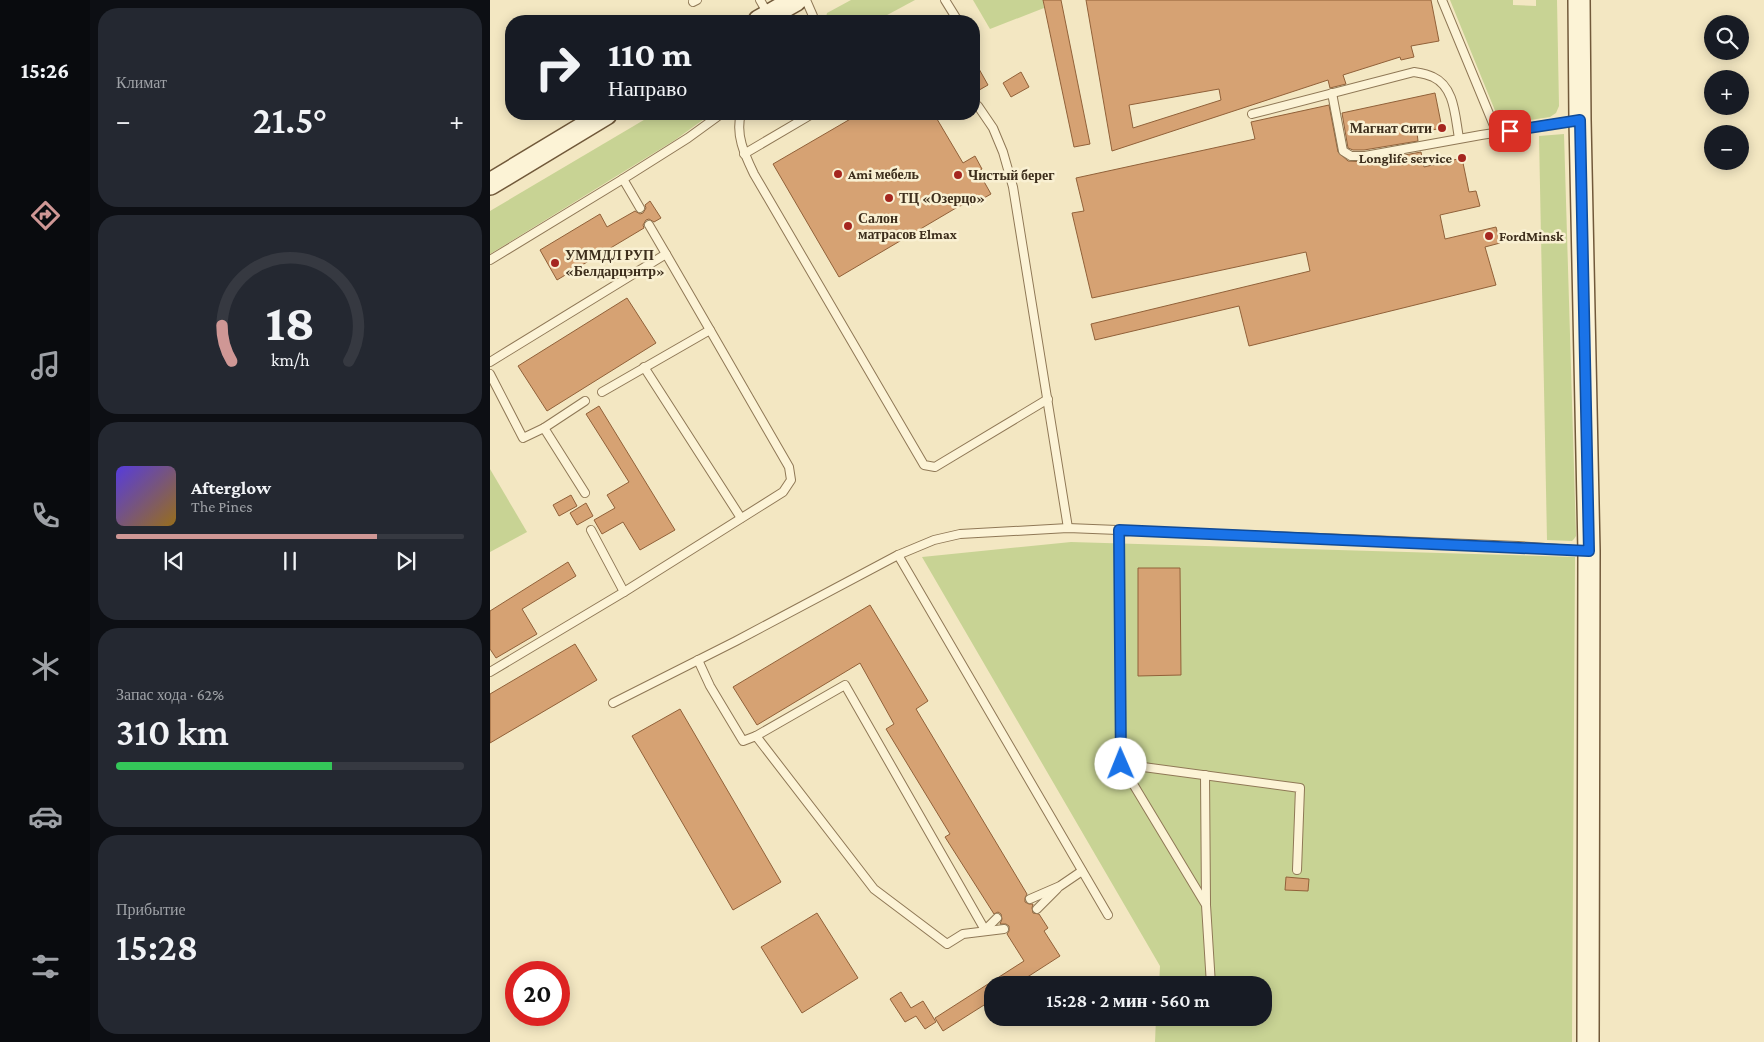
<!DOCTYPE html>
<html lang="ru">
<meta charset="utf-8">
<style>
body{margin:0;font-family:"Crimson Pro",serif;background:#242831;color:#f1f3f6;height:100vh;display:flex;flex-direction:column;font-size:19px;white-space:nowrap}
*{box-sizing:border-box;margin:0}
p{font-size:16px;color:#9ea1a6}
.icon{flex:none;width:28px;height:28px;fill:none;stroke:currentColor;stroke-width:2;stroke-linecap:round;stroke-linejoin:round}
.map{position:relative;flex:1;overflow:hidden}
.details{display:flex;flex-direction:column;gap:8px;padding:8px;background:#0d0f14;width:400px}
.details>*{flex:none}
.top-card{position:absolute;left:15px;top:15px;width:475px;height:105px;border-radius:20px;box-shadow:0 2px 12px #0003;background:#171b24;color:#f1f3f6;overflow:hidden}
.fabs{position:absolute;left:1214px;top:15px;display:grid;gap:10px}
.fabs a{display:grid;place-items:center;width:45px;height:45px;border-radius:50%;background:#171b24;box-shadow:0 2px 12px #0003;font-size:25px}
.speed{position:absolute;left:15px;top:961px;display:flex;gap:10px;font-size:25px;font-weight:700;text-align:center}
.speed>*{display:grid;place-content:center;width:65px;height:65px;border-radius:50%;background:#171b24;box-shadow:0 2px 12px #0003;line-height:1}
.speed .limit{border:8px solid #d22;background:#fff;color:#111}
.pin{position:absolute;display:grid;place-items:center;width:42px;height:42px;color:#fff;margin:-21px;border-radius:10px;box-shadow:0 2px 8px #0006}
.me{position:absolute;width:55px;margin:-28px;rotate:359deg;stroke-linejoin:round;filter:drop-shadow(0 0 4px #0008)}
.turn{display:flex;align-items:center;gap:18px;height:105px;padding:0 20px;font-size:22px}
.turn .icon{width:65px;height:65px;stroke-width:2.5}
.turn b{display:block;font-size:35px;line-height:42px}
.big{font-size:38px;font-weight:600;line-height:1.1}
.details .tile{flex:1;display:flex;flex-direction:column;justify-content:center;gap:8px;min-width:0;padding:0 18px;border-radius:20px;background:#242831}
.details .dial{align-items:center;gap:0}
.dial svg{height:130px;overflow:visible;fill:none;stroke:#363941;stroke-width:7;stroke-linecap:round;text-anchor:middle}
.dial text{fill:#f1f3f6;stroke:none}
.song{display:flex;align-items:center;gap:15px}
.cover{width:60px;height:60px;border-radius:8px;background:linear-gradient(135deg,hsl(250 70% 55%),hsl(40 70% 35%))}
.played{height:5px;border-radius:2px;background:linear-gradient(90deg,#cf9795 75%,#363941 75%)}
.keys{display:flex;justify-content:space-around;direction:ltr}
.heat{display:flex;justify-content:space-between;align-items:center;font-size:28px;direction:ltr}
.charge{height:8px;border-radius:4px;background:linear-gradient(90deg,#34c759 62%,#363941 0)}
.trip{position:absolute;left:494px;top:976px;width:288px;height:50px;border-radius:20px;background:#171b24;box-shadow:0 2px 12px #0003;font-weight:600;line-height:50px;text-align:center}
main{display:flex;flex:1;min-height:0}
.tab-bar{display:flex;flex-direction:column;width:90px;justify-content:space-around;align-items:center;background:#090b0e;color:#9ea1a6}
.tab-bar .icon{width:35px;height:35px}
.tab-bar .active{color:#cf9795}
.tab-bar b{font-size:22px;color:#f1f3f6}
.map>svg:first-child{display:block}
.green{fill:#c8d394}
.building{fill:#d6a273;stroke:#916139;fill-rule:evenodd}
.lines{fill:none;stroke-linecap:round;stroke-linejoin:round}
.lane-casing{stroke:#8f7856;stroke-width:10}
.secondary-casing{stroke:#71593a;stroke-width:24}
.lane{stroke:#fcf3d6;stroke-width:8}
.secondary{stroke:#fcf3d6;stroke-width:21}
.route-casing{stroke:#114b97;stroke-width:12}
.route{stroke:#1a73e8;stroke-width:9}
.poi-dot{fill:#a5261f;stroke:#f9f0d2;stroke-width:2}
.labels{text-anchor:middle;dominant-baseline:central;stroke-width:5;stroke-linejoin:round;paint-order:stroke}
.poi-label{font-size:14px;font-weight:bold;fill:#3d2e1c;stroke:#f9f0d2;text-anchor:start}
</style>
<main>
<nav class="tab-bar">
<b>15:26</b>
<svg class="icon active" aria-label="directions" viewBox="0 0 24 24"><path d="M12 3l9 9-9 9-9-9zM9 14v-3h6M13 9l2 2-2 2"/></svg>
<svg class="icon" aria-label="music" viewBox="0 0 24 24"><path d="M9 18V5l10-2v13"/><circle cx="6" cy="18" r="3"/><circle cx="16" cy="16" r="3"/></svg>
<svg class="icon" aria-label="phone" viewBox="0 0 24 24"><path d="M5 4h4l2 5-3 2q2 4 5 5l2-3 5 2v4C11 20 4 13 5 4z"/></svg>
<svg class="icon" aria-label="climate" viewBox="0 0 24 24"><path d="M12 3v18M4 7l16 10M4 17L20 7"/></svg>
<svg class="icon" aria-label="car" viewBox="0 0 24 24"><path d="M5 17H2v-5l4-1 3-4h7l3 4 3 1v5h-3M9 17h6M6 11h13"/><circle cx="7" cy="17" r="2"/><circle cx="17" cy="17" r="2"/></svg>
<svg class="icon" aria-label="filters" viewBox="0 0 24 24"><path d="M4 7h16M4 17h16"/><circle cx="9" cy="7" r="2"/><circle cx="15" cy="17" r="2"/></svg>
</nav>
<section class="details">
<div class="tile"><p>Климат</p>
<div class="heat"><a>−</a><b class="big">21.5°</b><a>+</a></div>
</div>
<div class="tile dial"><svg viewBox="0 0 100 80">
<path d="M14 69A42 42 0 1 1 86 69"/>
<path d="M14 69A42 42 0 0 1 8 47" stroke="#cf9795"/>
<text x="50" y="56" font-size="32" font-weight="700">18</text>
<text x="50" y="72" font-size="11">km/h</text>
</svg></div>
<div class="tile">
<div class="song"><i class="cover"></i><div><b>Afterglow</b><p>The Pines</p></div></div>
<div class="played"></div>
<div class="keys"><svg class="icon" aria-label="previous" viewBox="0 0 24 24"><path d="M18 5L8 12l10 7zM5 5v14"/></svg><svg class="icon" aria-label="pause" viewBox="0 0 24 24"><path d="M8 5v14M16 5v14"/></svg><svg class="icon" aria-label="next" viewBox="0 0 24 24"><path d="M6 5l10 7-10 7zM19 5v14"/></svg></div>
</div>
<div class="tile"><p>Запас хода · 62%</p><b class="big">310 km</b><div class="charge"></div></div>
<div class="tile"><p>Прибытие</p><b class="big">15:28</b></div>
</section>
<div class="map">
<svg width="1274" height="1042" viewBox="0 0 1274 1042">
<rect width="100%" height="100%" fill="#f3e7c2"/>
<g class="green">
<path d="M361,0H425L386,21H335L337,13Z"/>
<path d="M483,0H553L554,8L500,29Z"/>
<path d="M960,0H1023V5L1046,6V0H1067L1069,106L1066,113L1060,117L1022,123L1015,122L1008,118Z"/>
<path d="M164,114H221L185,140L0,254V211Z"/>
<path d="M1074,134L1086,536L1084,539L1082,541L1057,540L1049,136Z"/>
<path d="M0,469L37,532L0,552Z"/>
<path d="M581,542L1085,557L1082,1042H665L666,1018H772V985H669L670,966L432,557Z"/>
</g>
<g class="building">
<path d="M553,0H571L600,144L584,147Z"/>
<path d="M596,0H941L949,41L921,46L924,57L911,60L910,57L853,75L856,84L840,88L838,80L622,151ZM729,89L731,100L643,128L639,105Z"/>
<path d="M484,60L498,85L484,93Z"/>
<path d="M531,72L539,87L521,97L513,83Z"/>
<path d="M945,93L952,128L927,133L928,141L874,150H863L858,148L852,113Z"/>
<path d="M839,105L848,152L858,161L876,162L931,152L934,167L972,158L979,192L986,191L990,206L950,215L955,239L1006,227L1010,243L995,247L1006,285L759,346L749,306L605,340L601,324L820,271L816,252L602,298L582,213L594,211L586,178L765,139L761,122Z"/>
<path d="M369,114H444L473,163L485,156L492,169L488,171L501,194L480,206L478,202L466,208L349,277L283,164Z"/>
<path d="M160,201L171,218L164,222L159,219L156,220L153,225L154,228L67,280L50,250L110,214L117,227L145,211L150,214L153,213L156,208L155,205Z"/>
<path d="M137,298L166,343L57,411L28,366Z"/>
<path d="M109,406L185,530L150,550L133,522L112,534L104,520L125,508L117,495L139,482L96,414Z"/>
<path d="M81,495L87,506L69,516L63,505Z"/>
<path d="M96,503L103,516L87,525L80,513Z"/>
<path d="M78,562L86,576L32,609L47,634L6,658L0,649V611Z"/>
<path d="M648,568H690L691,675L648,676Z"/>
<path d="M380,605L438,701L426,709L537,894L535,898V902L539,904H543L542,908L543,913L549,914L558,928L554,931L570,956L525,985H502V1000L453,1031L445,1018L534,961L517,934L519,931V926L516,924H510L512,919L511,914L508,912L504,914L455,837L460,834L396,729L404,724L370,663L267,725L243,687Z"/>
<path d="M85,644L107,680L0,743V694Z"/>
<path d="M190,709L291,882L243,910L142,736Z"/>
<path d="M796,877L819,879L818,891L795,890Z"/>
<path d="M327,913L368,978L312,1013L271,947Z"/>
<path d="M411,992L421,1008L433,1001L446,1022L435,1029L426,1016L415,1022L400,999Z"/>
</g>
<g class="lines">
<g class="lane-casing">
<g id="lane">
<path d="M270,0L278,14"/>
<path d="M316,0L323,16L322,21"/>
<path d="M455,0L468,21"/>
<path d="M952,0L1007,133"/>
<path d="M203,2L207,0"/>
<path d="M842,93L853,151L861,156H875L991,135L1088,120"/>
<path d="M488,106L503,128L513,152L523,187L578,528"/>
<path d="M251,114C245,135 255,155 264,174L434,465L445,467L558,399"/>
<path d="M762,114L924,72C930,73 937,74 943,77C965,87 965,117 969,138"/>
<path d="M254,154L322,114"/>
<path d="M133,179L198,138L231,114"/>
<path d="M159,225L176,254"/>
<path d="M0,260L133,179L150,208"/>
<path d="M0,362L176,254L220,330"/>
<path d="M154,367L251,518"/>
<path d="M0,374L33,438L54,428L95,493"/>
<path d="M112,392L220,330L299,467L301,480L293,492L134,592"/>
<path d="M54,428L95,401"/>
<path d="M629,530L631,764L716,905L721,985"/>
<path d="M408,555L618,915"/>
<path d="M208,660L220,686L253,741L266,736L384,889L457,944L473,934L514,929"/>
<path d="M0,672L134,592L101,530"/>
<path d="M123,703L246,641L408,555L444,540L470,534L578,528L1028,546L1098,551"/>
<path d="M266,736L355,685L495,930"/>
<path d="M631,764L810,788L807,870"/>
<path d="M715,775L716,903"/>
<path d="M540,899L570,886L592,871"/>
<path d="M547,909L567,889"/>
<path d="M495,930L507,918"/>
</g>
</g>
<g class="secondary-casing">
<g id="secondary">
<path d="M1089,0L1090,120L1099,551L1098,1042"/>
<path d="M269,21L306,0"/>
<path d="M0,184L116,114"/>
</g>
</g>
<use href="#lane" class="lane"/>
<use href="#secondary" class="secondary"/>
</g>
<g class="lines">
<g class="route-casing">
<path id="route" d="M631,764L629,530L1099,551L1090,120L1020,131"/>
</g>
<use href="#route" class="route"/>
</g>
<g class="poi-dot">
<circle cx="952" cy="128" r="5"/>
<circle cx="972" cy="158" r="5"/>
<circle cx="348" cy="174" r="5"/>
<circle cx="468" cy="175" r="5"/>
<circle cx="399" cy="198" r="5"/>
<circle cx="358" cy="226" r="5"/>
<circle cx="999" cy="236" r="5"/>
<circle cx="65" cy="263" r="5"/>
</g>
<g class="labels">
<g class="poi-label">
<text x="942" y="128" text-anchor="end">Магнат Cити</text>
<text x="962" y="158" text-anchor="end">Longlife service</text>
<text x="358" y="174">Ami мебель</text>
<text x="478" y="175">Чистый берег</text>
<text x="409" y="198">ТЦ «Озерцо»</text>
<text x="368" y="218">Салон<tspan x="368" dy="16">матрасов Elmax</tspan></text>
<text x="1009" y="236">FordMinsk</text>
<text x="75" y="255">УММДЛ РУП<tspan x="75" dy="16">«Белдарцэнтр»</tspan></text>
</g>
</g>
</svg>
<div class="fabs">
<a><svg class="icon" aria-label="search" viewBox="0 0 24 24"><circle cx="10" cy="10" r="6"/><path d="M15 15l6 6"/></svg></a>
<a>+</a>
<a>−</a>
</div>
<div class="speed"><div class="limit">20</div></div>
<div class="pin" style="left:1020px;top:131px;background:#d93025"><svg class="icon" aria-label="arrive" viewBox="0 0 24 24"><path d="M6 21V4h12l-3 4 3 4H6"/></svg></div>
<svg class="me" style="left:631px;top:764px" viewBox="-20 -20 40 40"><circle r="19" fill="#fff"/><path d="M0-13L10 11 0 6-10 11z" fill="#1a73e8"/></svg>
<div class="trip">15:28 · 2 мин · 560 m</div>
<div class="top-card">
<div class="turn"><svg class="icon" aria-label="right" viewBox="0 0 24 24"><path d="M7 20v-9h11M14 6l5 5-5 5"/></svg><div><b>110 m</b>Направо</div></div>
</div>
</div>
</main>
